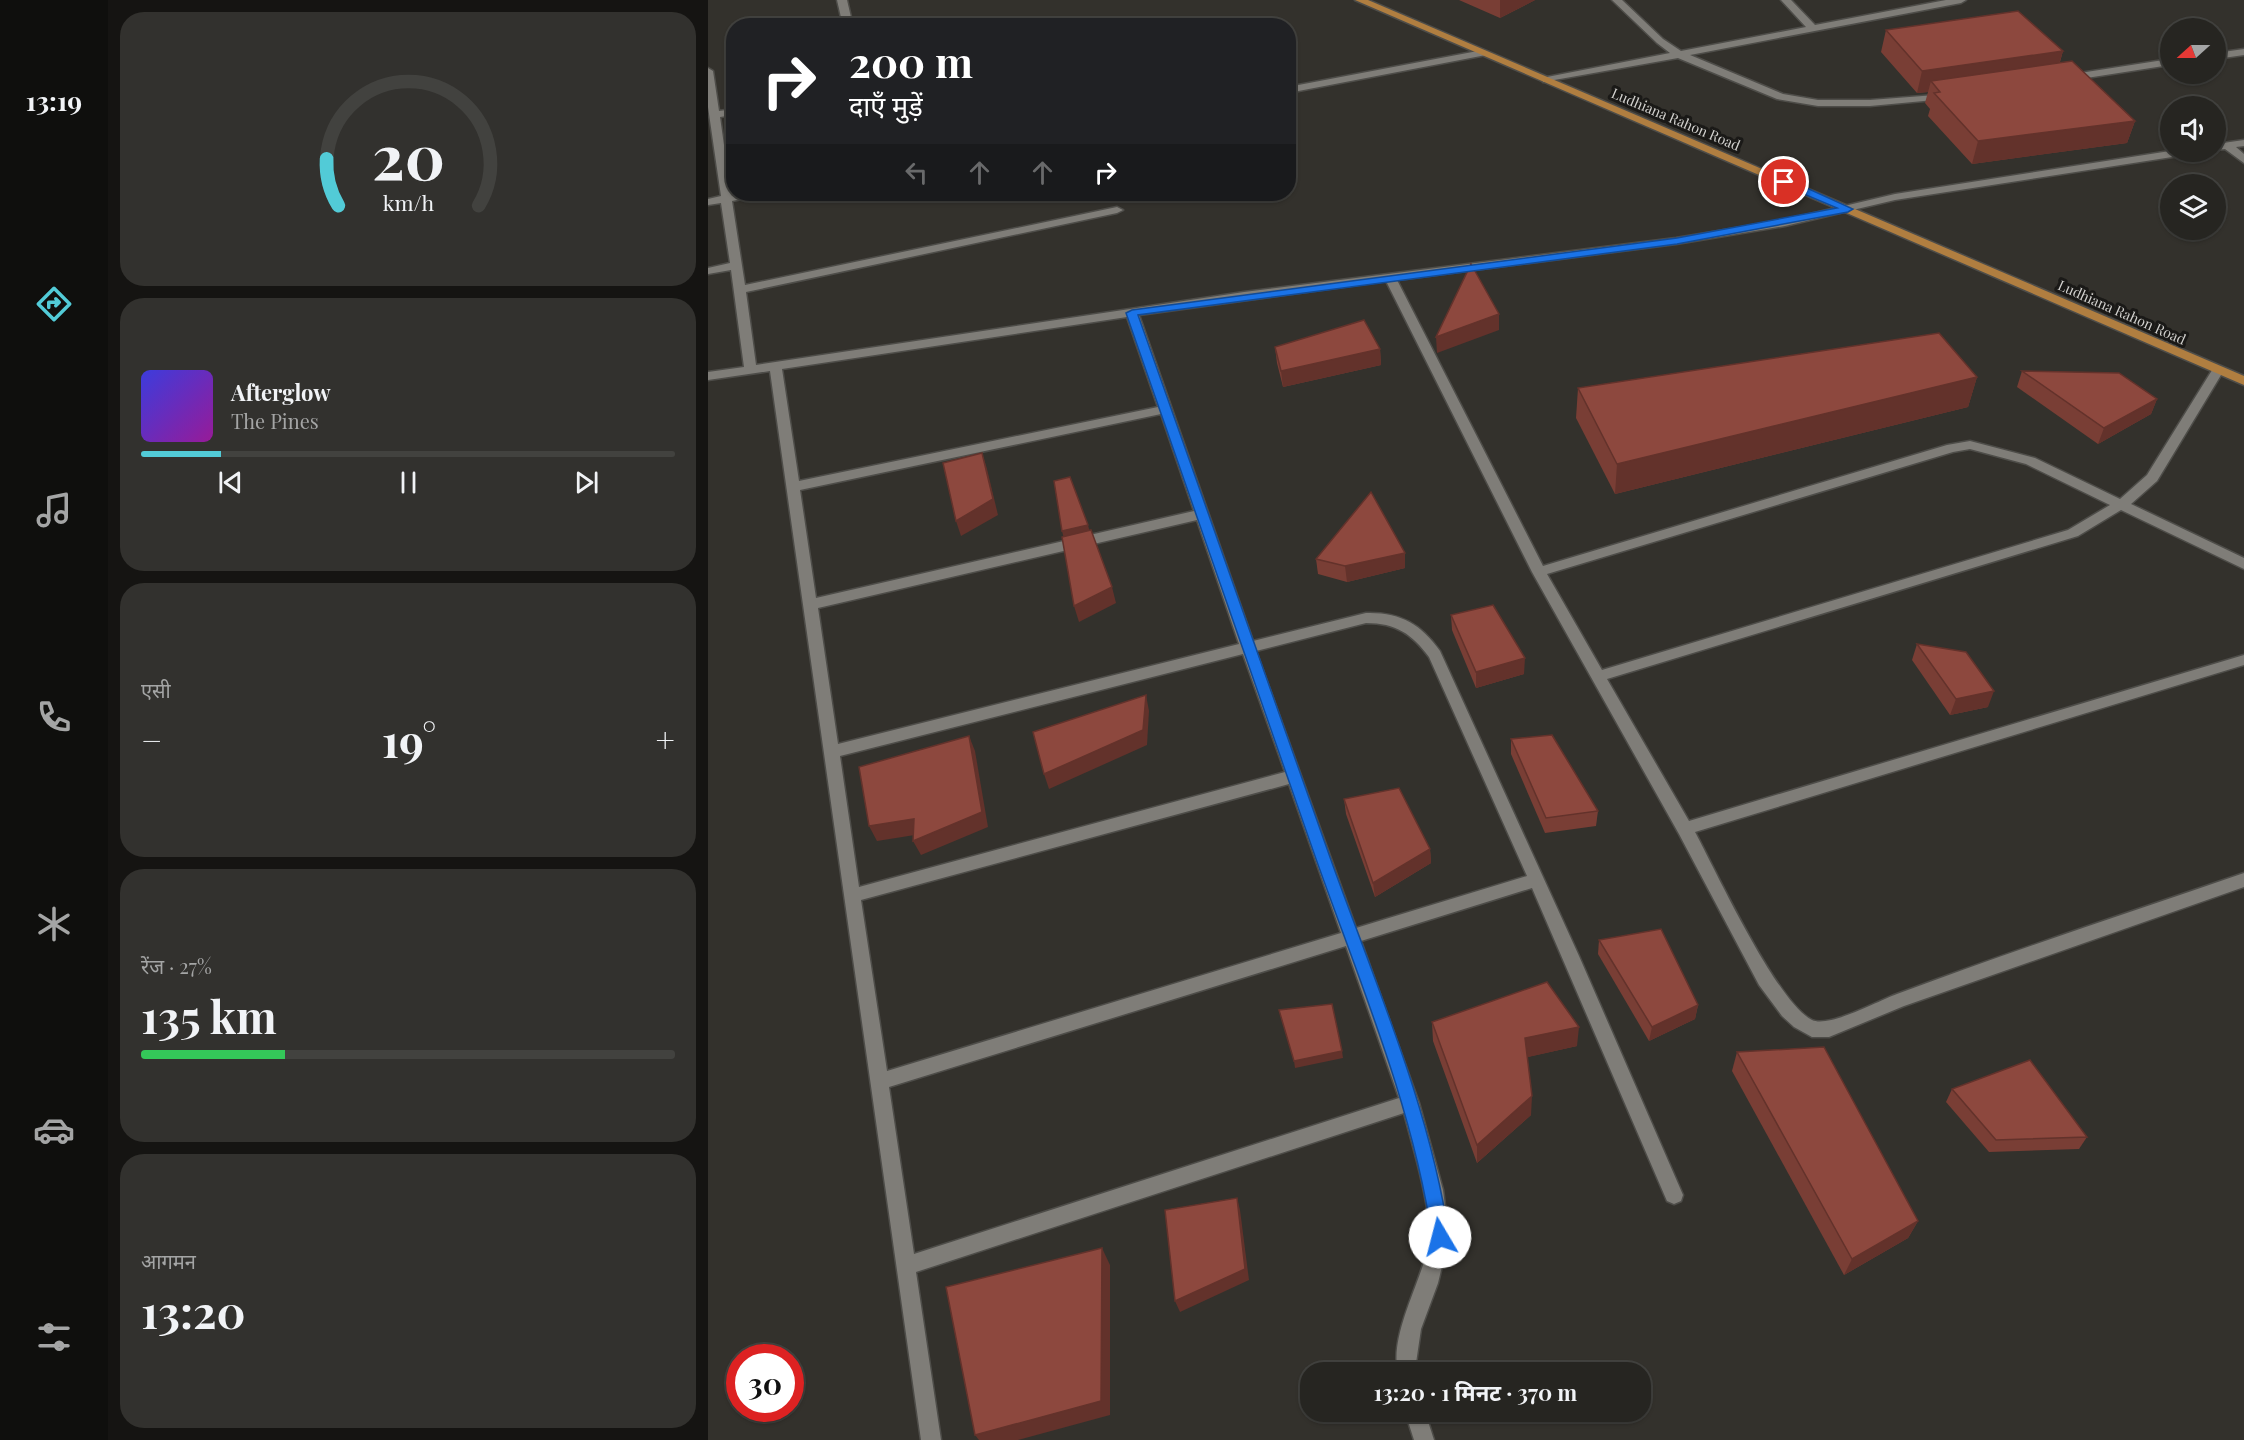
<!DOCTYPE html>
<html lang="hi">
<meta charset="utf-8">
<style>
body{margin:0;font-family:"Playfair Display","Noto Sans Devanagari",serif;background:#32312e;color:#f1f3f6;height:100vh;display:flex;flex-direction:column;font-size:22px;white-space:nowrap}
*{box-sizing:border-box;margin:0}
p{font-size:20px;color:#a4a5a5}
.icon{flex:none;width:33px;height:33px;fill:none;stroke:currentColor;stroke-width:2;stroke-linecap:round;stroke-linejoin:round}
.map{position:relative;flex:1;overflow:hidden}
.panel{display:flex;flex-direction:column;gap:12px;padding:12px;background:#151412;width:600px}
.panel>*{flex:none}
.guide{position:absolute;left:18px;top:18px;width:570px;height:183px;border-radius:24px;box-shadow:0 2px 4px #0004,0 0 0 2px #42423f;background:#202124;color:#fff;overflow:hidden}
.needle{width:39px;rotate:249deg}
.buttons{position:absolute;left:1452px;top:18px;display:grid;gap:12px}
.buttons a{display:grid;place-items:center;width:66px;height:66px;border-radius:50%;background:#262521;box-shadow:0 2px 4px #0004,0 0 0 2px #42423f;font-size:30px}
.speed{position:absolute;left:18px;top:1344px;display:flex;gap:12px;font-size:30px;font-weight:700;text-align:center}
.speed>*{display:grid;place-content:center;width:78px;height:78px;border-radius:50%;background:#262521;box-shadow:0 2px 4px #0004,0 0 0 2px #42423f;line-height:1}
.speed .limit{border:9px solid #d22;background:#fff;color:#111}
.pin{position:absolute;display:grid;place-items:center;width:51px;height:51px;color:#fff;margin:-26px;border:3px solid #fff;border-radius:50%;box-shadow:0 2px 6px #0007}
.me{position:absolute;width:66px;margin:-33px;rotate:352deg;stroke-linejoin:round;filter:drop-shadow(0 0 4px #0008)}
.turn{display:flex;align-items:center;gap:21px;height:126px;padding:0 24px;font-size:27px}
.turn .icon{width:78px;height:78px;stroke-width:2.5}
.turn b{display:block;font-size:42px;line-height:51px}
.lanes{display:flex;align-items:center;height:57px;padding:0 24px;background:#0003;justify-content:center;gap:30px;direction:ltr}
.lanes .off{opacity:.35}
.big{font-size:45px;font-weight:700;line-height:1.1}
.panel .card{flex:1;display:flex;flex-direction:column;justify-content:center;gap:9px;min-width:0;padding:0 21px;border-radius:24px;background:#32312e}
.panel .dial{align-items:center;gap:0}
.dial svg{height:156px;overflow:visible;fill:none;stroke:#42423f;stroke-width:7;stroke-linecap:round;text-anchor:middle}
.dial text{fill:#f1f3f6;stroke:none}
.song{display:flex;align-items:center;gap:18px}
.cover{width:72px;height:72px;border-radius:9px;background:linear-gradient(135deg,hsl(240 70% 55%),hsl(300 70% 35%))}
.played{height:6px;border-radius:3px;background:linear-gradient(90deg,#52cbd7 15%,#42423f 15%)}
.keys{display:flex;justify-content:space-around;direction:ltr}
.heat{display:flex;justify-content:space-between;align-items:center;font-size:33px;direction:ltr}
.charge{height:9px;border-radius:4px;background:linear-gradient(90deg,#34c759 27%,#42423f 0)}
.trip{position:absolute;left:592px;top:1362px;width:351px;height:60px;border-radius:24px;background:#262521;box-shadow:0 2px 4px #0004,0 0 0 2px #42423f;font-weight:700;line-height:60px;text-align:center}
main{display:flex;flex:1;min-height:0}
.tabs{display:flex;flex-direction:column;width:108px;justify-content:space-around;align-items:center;background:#0f0f0d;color:#a4a5a5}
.tabs .icon{width:42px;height:42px}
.tabs .current{color:#52cbd7}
.tabs b{font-size:27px;color:#f1f3f6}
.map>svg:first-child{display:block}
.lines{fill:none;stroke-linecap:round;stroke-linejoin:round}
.minor-casing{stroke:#4e4d49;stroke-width:3}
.major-casing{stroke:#4e4d49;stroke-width:3}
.minor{fill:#7f7d78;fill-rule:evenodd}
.major{fill:#b07e40;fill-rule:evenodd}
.wall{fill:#793e35}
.shaded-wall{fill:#63322b}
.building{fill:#8d483e;stroke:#63322b;stroke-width:1.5}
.route{fill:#1a73e8;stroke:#114b97;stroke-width:1.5}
.labels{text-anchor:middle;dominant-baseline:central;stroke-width:6;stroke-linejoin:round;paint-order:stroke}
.far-street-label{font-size:14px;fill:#d3d2cf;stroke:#1a1917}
</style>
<main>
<nav class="tabs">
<b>13:19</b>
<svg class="icon current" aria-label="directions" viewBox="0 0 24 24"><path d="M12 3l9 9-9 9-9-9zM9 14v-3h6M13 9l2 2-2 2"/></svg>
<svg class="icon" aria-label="music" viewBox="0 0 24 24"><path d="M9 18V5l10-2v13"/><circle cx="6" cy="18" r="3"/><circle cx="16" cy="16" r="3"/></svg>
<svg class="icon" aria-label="phone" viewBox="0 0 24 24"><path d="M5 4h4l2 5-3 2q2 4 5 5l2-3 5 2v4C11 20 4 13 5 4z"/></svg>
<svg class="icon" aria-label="climate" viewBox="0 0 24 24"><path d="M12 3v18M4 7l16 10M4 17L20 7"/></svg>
<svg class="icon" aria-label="car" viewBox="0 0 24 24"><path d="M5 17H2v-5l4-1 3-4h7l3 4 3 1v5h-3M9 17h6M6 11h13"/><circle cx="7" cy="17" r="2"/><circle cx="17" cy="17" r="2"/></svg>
<svg class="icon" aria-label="filters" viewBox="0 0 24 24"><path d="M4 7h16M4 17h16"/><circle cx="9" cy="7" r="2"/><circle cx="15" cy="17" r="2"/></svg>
</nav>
<section class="panel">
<div class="card dial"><svg viewBox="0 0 100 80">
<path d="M14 69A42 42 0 1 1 86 69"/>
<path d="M14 69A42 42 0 0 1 8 45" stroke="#52cbd7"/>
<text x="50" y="56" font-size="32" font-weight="700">20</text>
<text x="50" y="72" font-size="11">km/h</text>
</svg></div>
<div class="card">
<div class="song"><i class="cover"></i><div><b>Afterglow</b><p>The Pines</p></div></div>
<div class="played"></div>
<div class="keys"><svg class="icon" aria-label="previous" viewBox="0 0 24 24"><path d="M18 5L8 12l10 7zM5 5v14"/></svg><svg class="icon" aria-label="pause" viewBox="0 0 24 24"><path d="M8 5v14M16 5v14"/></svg><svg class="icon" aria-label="next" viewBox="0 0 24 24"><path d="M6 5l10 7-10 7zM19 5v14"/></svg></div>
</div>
<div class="card"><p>एसी</p>
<div class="heat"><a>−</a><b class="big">19°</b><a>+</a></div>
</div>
<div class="card"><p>रेंज · 27%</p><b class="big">135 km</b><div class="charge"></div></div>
<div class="card"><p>आगमन</p><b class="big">13:20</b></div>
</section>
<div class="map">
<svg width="1536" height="1440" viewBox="0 0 1536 1440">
<rect width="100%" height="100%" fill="#33312c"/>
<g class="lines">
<g class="minor-casing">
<g id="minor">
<path d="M129,0H139L145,26H135Z"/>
<path d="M904,0H914L955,39L973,51L1098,27L1073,0H1083L1107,25L1238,0H1258L1253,3L982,55L1075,94L1110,100H1162L1241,94V98L1237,99L1162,106H1110L1069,99L970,58L835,82V78L839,77L962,53L949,43Z"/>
<path d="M1536,49V55L1508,59V53Z"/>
<path d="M775,50L780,53L778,55L580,93V87Z"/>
<path d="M1462,59V65L1359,81L1354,78L1359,75Z"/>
<path d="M0,68L5,71L11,111L26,109V115L12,117L23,194H49L48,196L24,201L37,285L409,207L415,210L409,213L38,292L48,365L536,292L968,238L1077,220L1187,194L1462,151L1482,152L1477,155L1187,200L1077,226L968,244L689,280L835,566L1239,445L1262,441L1327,458L1412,499L1439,475L1506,367H1514L1516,370L1449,481L1423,504L1536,558V569L1413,510L1370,536L899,679L981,821L1536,655V665L987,832C1008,871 1069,1003 1104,1020C1121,1028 1170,1001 1189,994C1303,951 1420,913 1536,873V887L1196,1006L1121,1037H1104L1086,1027L1074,1016L1051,985L971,834L824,572L678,281L431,315L545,641L658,613C692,612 713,624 732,651L871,956L975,1195L973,1201L966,1204L959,1201L824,888L653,941L711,1103L735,1190L741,1237L730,1283L713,1329L708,1363L710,1372H690C681,1333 715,1280 722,1239C723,1232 721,1224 720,1216C716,1181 705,1148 696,1113L208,1272L233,1440H213L62,371L0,380V372L36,367L23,270L0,274V268L22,263L13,203L0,205V199L13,196L0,107ZM419,317L450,407L91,481L74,369ZM453,414L486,511L108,598L92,490ZM1262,449L1318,464L1402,505L1360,530L894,670L839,574L1245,452ZM489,520L531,644L130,744L110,608ZM658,623C688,623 704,634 721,657L819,876L648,928L548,651ZM535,654L577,772L151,887L132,756ZM581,784L633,933L179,1071L153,900ZM638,946L691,1098L206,1254L181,1087Z"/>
<path d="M1536,140V146L1528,147L1536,154V163L1517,149L1508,150V144Z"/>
<path d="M697,1412H717L726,1440H706Z"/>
</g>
</g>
<g class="major-casing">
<path id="major" d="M647,0H660L1536,376V385Z"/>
</g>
<use href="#minor" class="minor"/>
<use href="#major" class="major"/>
</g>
<g class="wall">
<path d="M751,0H827L792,18Z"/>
<path d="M1178,30L1355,51L1352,62L1427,121L1419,143L1264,164L1220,116L1222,109L1217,103L1220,92L1209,93L1173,52Z"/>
<path d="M567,347L672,349L673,365L575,387L569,363Z"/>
<path d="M1314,371L1449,399L1443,414L1390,444L1309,387Z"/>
<path d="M1269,377L1260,407L907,494L868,418L870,388Z"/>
<path d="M697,553V568L639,582L610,574L608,559Z"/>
<path d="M743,615L816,674L768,688L744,630Z"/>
<path d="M1209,644L1280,707L1242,715L1204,660Z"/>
<path d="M803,739L890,811L888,826L837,833L803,754Z"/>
<path d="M636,799L722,849L723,863L667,897L638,814Z"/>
<path d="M891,940L990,1005L987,1019L941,1041L890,954Z"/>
<path d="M724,1022L869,1046L819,1057L823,1115L769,1163L725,1041Z"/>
<path d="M1029,1052L1210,1221L1200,1238L1136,1275L1024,1071Z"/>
<path d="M1244,1089L1379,1137L1371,1149L1281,1152L1238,1102Z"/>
</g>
<g class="shaded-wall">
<path d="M792,0H827L792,18Z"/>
<path d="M1355,51L1348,74L1223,81L1220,92L1209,93L1214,71Z"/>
<path d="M1427,121L1419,143L1264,164L1270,141Z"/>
<path d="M791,314V330L729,353L728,337Z"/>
<path d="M672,349L673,365L575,387L573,371Z"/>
<path d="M1269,377L1260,407L907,494L909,464Z"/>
<path d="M1449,399L1443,414L1390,444L1396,428Z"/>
<path d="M274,453L279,469L290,515L253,536L248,521Z"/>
<path d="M380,525L382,533L356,539L354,531Z"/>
<path d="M697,553V568L639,582L637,566Z"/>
<path d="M404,587L408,603L371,622L366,606Z"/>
<path d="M817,658L816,674L768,688V672Z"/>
<path d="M1286,691L1280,707L1242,715L1248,699Z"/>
<path d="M438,695L441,711L439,745L341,789L336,774Z"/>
<path d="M261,736L267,751L280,827L213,855L205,841Z"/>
<path d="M206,819L213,834L169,841L161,826Z"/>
<path d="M722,849L723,863L667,897L665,883Z"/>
<path d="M990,1005L987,1019L941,1041L944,1027Z"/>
<path d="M871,1027L869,1046L816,1058L817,1038Z"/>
<path d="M634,1051L635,1058L587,1068L586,1061Z"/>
<path d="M824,1096L823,1115L769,1163V1145Z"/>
<path d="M529,1198L532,1210L541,1280L472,1312L467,1301Z"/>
<path d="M1210,1221L1200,1238L1136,1275L1144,1259Z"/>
<path d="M394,1248L402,1265V1415L310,1440H271L267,1435Z"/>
</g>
<g class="building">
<path d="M1310,11L1355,51L1214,71L1178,30Z"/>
<path d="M1364,61L1427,121L1270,141L1226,93L1232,92L1223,81Z"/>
<path d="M763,264L791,314L728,337Z"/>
<path d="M656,320L672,349L573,371L567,347Z"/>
<path d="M1231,333L1269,377L909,464L870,388Z"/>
<path d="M1314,371L1411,373L1449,399L1396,428Z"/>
<path d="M274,453L285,499L248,521L235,463Z"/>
<path d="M362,477L380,525L354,531L346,481Z"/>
<path d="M663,492L697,553L637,566L608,559Z"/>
<path d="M383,530L404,587L366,606L354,537Z"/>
<path d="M785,605L817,658L768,672L743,615Z"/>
<path d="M1209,644L1258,652L1286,691L1248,699Z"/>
<path d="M438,695L435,730L336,774L325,732Z"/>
<path d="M844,735L890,811L838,818L803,739Z"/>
<path d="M261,736L274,812L205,841L206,819L161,826L151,767Z"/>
<path d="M691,788L722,849L665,883L636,799Z"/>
<path d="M953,929L990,1005L944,1027L891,940Z"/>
<path d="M839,982L871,1027L817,1038L824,1096L769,1145L724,1022Z"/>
<path d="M624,1004L634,1051L586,1061L571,1010Z"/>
<path d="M1116,1047L1210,1221L1144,1259L1029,1052Z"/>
<path d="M1322,1060L1379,1137L1288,1140L1244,1089Z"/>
<path d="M529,1198L537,1269L467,1301L457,1210Z"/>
<path d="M394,1248L393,1401L267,1435L238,1287Z"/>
</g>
<path class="route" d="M1072,179H1079L1145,209L1140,212L969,244L430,315C494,497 558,679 623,860C667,983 722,1107 741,1237L739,1243L732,1246L726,1243L724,1237C705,1107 652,983 608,859C544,677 481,495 418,313L424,310L969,238L1129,208L1072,184Z"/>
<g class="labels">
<g class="far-street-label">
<text transform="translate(968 119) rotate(23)">Ludhiana Rahon Road</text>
<text transform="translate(1414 312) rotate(24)">Ludhiana Rahon Road</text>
</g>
</g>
</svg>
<div class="buttons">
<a><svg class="needle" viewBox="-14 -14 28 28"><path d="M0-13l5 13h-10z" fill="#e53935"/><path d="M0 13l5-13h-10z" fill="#a4a5a5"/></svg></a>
<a><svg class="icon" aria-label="sound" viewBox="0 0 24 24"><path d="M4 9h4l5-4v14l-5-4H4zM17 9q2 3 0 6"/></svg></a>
<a><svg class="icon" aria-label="layers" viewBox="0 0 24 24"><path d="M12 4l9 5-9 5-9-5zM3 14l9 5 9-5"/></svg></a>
</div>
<div class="speed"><div class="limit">30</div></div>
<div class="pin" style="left:1076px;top:182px;background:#d93025"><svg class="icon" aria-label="arrive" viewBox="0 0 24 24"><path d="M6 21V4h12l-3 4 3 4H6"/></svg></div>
<svg class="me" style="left:732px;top:1237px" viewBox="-20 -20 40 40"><circle r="19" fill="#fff"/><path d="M0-13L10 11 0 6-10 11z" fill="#1a73e8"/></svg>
<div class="trip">13:20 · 1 मिनट · 370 m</div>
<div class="guide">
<div class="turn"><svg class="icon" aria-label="right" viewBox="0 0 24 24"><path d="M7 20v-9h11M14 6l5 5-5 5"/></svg><div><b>200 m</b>दाएँ मुड़ें</div></div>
<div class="lanes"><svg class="icon off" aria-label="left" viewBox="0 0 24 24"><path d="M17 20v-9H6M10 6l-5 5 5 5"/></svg><svg class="icon off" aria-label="ahead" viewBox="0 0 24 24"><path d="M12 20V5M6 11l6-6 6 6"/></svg><svg class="icon off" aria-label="ahead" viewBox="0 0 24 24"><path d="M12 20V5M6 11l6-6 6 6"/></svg><svg class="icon" aria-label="right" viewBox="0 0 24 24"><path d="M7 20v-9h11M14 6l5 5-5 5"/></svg></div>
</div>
</div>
</main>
